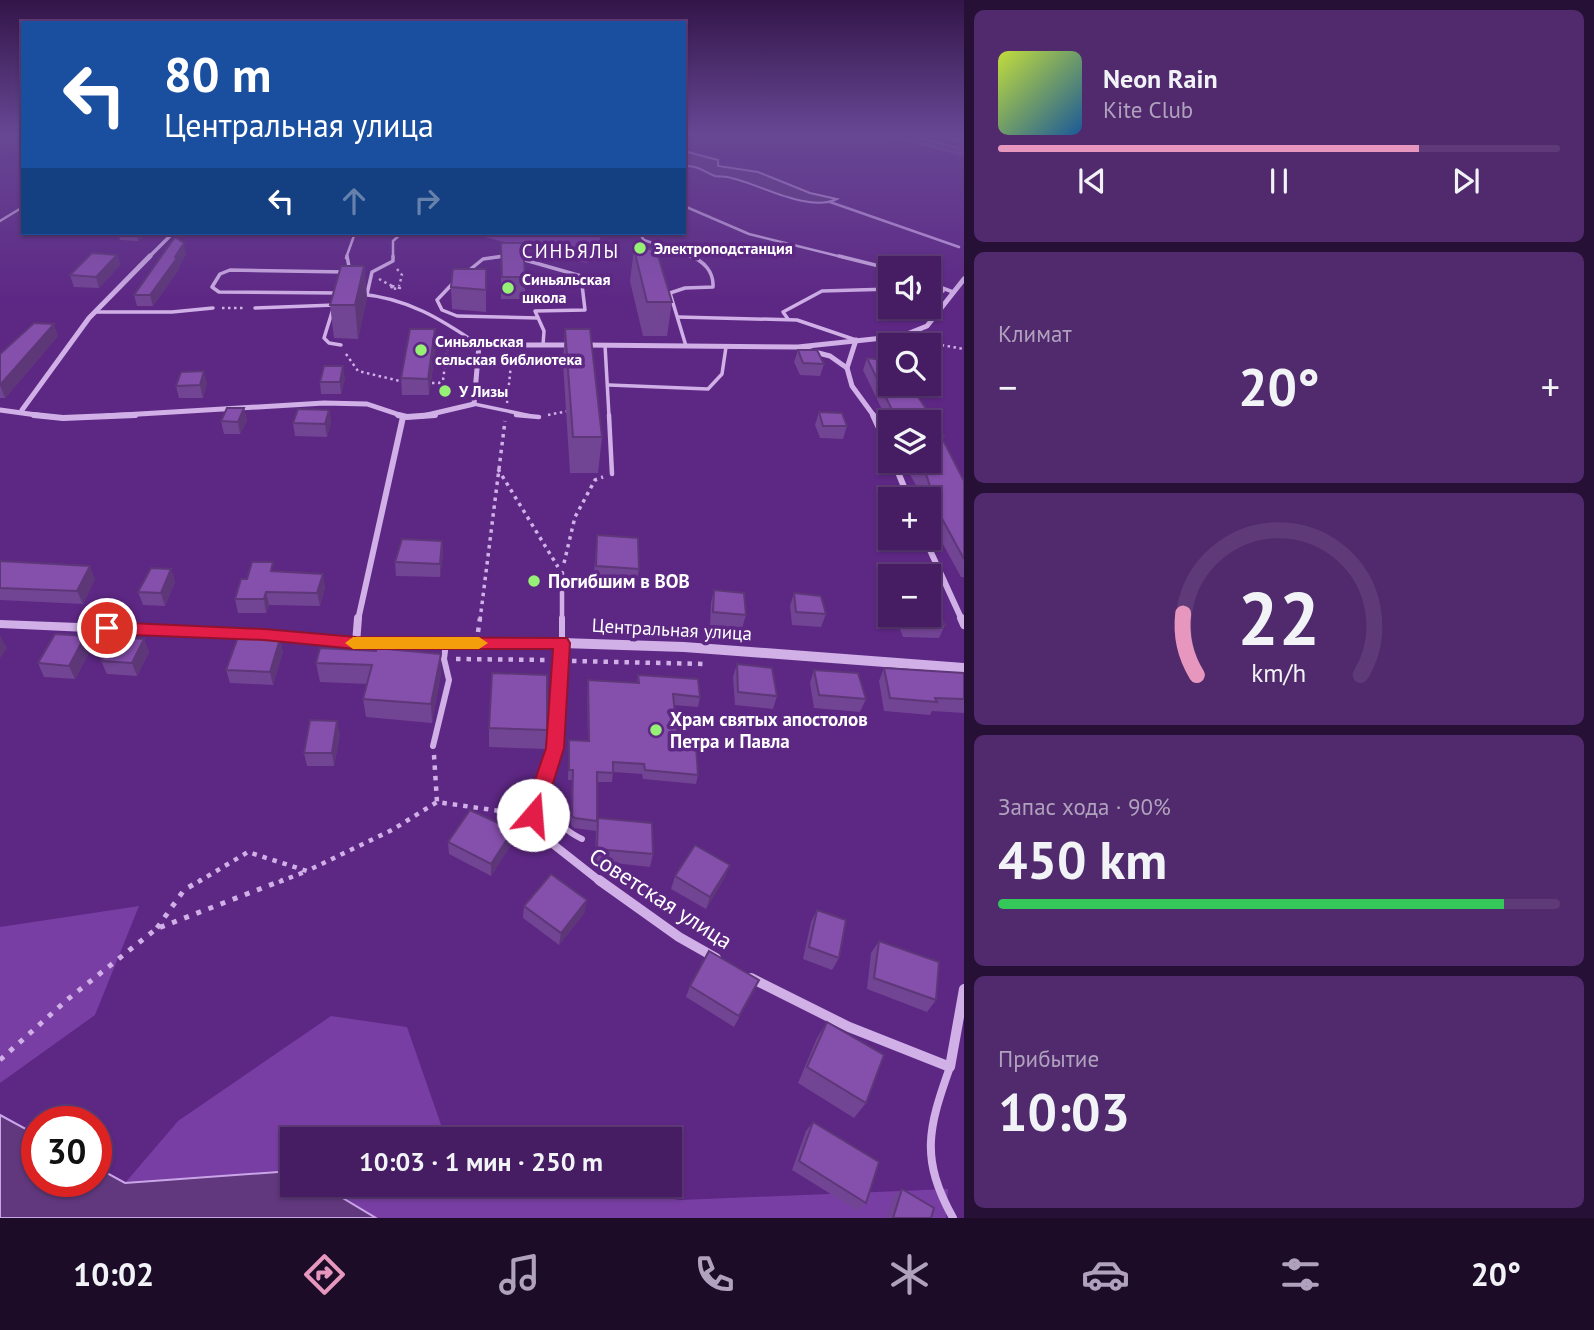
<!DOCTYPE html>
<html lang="ru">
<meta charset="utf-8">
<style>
body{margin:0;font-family:"PT Sans",sans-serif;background:#502a6c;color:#f1f3f6;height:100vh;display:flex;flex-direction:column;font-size:26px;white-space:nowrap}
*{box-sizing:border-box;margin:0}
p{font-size:23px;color:#b0a2be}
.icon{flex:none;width:38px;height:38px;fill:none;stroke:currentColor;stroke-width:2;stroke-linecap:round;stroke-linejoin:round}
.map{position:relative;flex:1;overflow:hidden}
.panel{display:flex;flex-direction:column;gap:10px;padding:10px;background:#261036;width:630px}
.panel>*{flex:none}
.top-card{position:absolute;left:21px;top:21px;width:665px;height:214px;border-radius:0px;box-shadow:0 2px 5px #0004,0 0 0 2px #5e3b78;background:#1a4fa0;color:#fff;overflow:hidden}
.controls{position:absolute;left:878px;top:256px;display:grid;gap:14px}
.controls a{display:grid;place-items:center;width:63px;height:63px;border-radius:0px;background:#461d63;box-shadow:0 2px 5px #0004,0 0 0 2px #5e3b78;font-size:35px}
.speed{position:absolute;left:21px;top:1106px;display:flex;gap:14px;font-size:35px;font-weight:700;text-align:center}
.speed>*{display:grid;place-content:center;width:91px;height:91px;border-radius:50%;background:#461d63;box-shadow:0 2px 5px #0004,0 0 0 2px #5e3b78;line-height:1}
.speed .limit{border:10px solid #d22;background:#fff;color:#111}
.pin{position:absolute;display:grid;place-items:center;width:60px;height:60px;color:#fff;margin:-30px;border:4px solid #fff;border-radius:50%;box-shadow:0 2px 7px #0007}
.me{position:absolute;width:77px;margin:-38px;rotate:18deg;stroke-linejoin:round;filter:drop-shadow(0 0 5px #0008)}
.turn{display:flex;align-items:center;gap:24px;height:147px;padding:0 28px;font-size:32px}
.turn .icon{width:91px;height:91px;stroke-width:2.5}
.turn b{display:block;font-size:49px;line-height:60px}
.lanes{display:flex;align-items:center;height:66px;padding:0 28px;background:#0003;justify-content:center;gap:35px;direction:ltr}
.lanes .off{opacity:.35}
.big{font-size:52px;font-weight:800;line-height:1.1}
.panel .card{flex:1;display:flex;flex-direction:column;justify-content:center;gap:10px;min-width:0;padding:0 24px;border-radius:10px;background:#502a6c}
.panel .dial{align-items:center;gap:0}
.dial svg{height:182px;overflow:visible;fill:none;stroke:#5e3b78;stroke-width:7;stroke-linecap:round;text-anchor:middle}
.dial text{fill:#f1f3f6;stroke:none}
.song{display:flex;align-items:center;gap:21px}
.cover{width:84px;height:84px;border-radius:10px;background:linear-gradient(135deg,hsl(70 70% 55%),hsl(210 70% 35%))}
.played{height:7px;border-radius:4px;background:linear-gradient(90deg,#e797bd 75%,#5e3b78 75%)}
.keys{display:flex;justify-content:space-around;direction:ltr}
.heat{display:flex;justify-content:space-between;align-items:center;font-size:38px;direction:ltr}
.charge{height:10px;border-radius:5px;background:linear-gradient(90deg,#34c759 90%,#5e3b78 0)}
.trip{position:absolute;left:280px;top:1127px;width:402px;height:70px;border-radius:0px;background:#461d63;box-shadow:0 2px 5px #0004,0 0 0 2px #5e3b78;font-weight:800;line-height:70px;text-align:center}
.tabs{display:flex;height:112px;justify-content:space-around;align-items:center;background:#1c0c28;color:#b0a2be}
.tabs .icon{width:49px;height:49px}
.tabs .selected{color:#e797bd}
.tabs b{font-size:32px;color:#f1f3f6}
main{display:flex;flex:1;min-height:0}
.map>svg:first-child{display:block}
.green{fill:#783ea3}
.water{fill:#61387e;stroke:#caa5e8;stroke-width:2}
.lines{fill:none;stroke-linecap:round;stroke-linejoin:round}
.stream{stroke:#caa5e8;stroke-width:2.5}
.path-far3{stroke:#d0b0e7;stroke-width:2.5;stroke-dasharray:2.5 3.5;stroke-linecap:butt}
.path-far2{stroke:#d0b0e7;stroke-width:3.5;stroke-dasharray:3.5 4.5;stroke-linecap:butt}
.path-far1{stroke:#d0b0e7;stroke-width:4.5;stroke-dasharray:4.5 6;stroke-linecap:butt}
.path{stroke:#d0b0e7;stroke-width:5;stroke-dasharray:5 8;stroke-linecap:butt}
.service-far4{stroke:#d0b0e7;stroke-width:2.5}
.service-far3{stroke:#d0b0e7;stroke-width:3.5}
.service-far2{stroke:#d0b0e7;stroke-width:4.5}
.service-far1{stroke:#d0b0e7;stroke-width:6}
.service{stroke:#d0b0e7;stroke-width:8}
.minor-far4{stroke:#d0b0e7;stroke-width:3.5}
.minor-far3{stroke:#d0b0e7;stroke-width:5}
.minor-far2{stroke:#d0b0e7;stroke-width:6}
.minor-far1{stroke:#d0b0e7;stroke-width:8}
.minor{stroke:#d0b0e7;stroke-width:10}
.tertiary{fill:#d0b0e7;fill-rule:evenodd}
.wall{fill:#724494}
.shaded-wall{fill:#5d3778}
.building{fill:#854fac;stroke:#5d3778;stroke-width:2}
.route{fill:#e11d48;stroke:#92132f;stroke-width:2}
.slow{fill:#f59e0b}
.poi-dot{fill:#97f076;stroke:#5d2784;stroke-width:2.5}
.labels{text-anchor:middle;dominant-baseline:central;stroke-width:7;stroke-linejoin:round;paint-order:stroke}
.far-poi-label{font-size:16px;font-weight:bold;fill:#fff;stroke:#5d2784;text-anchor:start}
.far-quarter-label{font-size:19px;letter-spacing:2px;fill:#fff;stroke:#5d2784}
.poi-label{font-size:19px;font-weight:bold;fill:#fff;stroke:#5d2784;text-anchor:start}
.street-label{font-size:19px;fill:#fff;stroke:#5d2784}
.near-street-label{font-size:23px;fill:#fff;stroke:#5d2784}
</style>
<main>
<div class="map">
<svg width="964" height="1218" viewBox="0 0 964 1218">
<rect width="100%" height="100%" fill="#5d2784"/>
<g class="green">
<path d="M469,233H594L602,235L587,263Z"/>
<path d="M139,906L95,1015L0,1083V927Z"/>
<path d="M331,1016L407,1027L446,1139H292V1171L125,1183L178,1121Z"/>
<path d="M321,1185H597L680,1200L948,1189L946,1218H376Z"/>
</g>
<g class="water">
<path d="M684,151L718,160V166L758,172L810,193L837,199C808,213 760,184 731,178C726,176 720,177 715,176C701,171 701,166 684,166Z"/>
<path d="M0,1115L37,1135V1181H96V1167L125,1183L292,1171V1185H321L376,1218H0Z"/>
</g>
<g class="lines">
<path class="stream" d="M830,202L959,247"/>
<g class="path-far3">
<path d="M397,269L402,275L399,286"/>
<path d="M379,279L392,286"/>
<path d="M392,286L400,288L391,289Z"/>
<path d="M222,308H246"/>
<path d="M918,341L964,349"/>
<path d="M346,354L358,371L404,382"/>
<path d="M426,383H439L443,380L449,336"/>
<path d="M507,403L512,355"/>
<path d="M548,415L568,411"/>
</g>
<g class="path-far2">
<path d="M498,469L558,567"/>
<path d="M564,563L575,517L595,480L603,477"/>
<path d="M480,620L505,421"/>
</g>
<g class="path-far1">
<path d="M478,632L480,618"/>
<path d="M456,659L550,660"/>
<path d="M572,661L707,664"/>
<path d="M434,755L437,802L521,814"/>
<path d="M198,882L248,852L307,871L392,830L437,802"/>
<path d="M279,882L307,871"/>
</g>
<g class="path">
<path d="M157,928L184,890L201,880"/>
<path d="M0,1060L68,999L156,929L283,880"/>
</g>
<g class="service-far4">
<path d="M684,206L749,234L846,258"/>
<path d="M0,221L23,207"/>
<path d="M639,233L644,240L695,258"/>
<path d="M346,258L355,233"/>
<path d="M393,258V241L402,233"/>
<path d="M491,258L505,256"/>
</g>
<g class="service-far3">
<path d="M347,256L350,272"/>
<path d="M839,256L891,269"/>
<path d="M518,258L581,276L585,310L535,311L544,331L543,345"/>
<path d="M467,272L483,259L504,256"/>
<path d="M456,280L437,300L442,310L457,316L538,318"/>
<path d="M929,283L953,292"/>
<path d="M929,289L943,291"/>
<path d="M340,293L219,292L212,287L220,274L230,270L346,272"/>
<path d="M360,294C407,298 441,319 479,345"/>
<path d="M367,294L372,272L393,261V256"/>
<path d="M255,308L335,305"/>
<path d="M333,309L324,338L329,343L341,345"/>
<path d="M95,312H172L213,308"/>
<path d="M678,317L797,320L856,340"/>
<path d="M788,319L783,312L822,291L891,289"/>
<path d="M605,345L609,416"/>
<path d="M686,346L670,293L685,288L713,287C714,272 704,261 690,256"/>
<path d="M609,385L708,389L722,374L726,347"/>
<path d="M474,404L531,416"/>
</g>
<g class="service-far2">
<path d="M516,415L539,417"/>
<path d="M609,415L612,474"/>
<path d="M562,573V620"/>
</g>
<g class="service-far1">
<path d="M562,618V643"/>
<path d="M433,746L449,680L444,659L446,643"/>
<path d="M551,766C550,801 546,822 582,839"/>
</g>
<path class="service" d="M950,1067C928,1129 920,1158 953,1218"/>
<path class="minor-far4" d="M148,258L173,233"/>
<g class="minor-far3">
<path d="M585,345L798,347L902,336L927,326L964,279"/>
<path d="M799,348L830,356L847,368L852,386L874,416"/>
<path d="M847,368L856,340"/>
<path d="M0,410L44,416"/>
<path d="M22,410L89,318L150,256"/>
<path d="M106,416L324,403L367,404L403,416"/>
<path d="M423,416L474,404L479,345H573"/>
</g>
<g class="minor-far2">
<path d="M34,415L63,418L135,415"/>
<path d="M398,415L407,417L435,415"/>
<path d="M873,415L891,454"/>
<path d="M893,460L909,499"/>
<path d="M924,537L962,620"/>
<path d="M358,620L403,417"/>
</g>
<g class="minor-far1">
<path d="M961,618L964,625"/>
<path d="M356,643L358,618"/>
<path d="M562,643L555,748L533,815L540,834L601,882"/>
</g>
<g class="minor">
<path d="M599,880L679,937L716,958"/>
<path d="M751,978L849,1027L950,1067L964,989"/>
</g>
<path class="tertiary" d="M0,620L264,630L356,638H562L684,642L964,663V673L684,652L562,648H356L264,640L0,628Z"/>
</g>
<g class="wall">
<path d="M881,134H915L964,148V157Z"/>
<path d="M928,134H964V144Z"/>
<path d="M118,233H146L138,241L120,240Z"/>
<path d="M501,243L525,277V299H501Z"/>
<path d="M634,249L672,302L667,336H643L630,281Z"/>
<path d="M186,254L179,266V269L153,306H137L134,295Z"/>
<path d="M117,255L120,265L99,288L74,287L70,275Z"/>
<path d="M364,266L367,298L358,339L334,338L330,305Z"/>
<path d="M486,269V312L452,309L451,287Z"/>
<path d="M565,329L602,437L598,473H570L563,363Z"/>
<path d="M58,336L5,398H0V354Z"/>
<path d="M436,345L429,395H402L401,378Z"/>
<path d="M798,350L824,364L820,376L800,375L794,362Z"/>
<path d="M867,358L944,436L943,439L964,481V577H961L933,526L929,513V499H925L921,487H917L902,460H929V422H891V440L884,426L887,420L863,370Z"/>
<path d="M345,378L341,394H321L320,382Z"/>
<path d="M207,383L203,398H179L176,386Z"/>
<path d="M244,408L247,421L240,434H224L221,421Z"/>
<path d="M329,410L331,422L327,437L295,436L293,423Z"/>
<path d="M819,412L847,426L843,439L820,438L815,425Z"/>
<path d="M597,535L639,569L636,589L593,586Z"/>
<path d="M442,541L443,554L440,577L396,576L395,562Z"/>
<path d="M0,561L95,579L83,604L0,600Z"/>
<path d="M171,569L175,582L165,606L143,605L138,592Z"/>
<path d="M275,572L325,587L320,606L269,605L266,613H238L235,599L247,579Z"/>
<path d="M714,590L746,615L742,628L710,625L711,603Z"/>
<path d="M794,593L826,614L821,627L792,625L790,606Z"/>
<path d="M894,614H929L945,625L939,638L903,637Z"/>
<path d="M85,636L91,649L75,679L44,677L38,663Z"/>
<path d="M144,639L149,652L137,676L107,674L101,661Z"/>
<path d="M280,639L283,652L273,685L230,683L226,670Z"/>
<path d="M320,648L441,673L432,723L366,717L363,699L367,684L320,682L316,663Z"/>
<path d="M737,664L777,696L773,709L735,705L733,677Z"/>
<path d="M884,668L964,673V713L932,711L930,715L884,711L879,681Z"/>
<path d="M814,670L866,699L860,712L814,708L810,683Z"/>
<path d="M638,675L700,697L698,707L674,705L678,744L698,775L696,784L643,779L642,774L613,772L612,782H597V821L653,854L650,867L595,861L596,831L574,828L571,825L572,780H568L569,740L588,741L587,690L588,680L637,683Z"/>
<path d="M489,728L547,730L545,749L489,747Z"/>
<path d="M340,734L334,766H307L304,753Z"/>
<path d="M513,830L512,843L491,876L449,854L448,842Z"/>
<path d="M675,876L725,877L706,909L671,889Z"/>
<path d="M524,906L585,912L559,945L523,918Z"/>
<path d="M817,910L839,958L832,970L803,959L811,922Z"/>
<path d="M879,941L936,1000L927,1012L867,989L871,953Z"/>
<path d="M690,986L753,992L734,1027L686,997Z"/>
<path d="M827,1022L866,1103L854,1118L798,1083L817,1038Z"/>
<path d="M813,1122L866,1203L858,1211L792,1170L806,1131Z"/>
<path d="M902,1189L931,1218H887L893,1197Z"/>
</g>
<g class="shaded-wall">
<path d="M136,233H146L138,241Z"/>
<path d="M184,243L186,254L179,266V269L153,306L150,295Z"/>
<path d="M117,255L120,265L99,288L96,277Z"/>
<path d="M364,266L367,298L358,339L355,305Z"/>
<path d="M54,324L58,336L5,398L0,385Z"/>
<path d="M435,329L436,345L429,395L428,379Z"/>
<path d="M343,366L345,378L341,394L340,382Z"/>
<path d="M204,371L207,383L203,398L200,385Z"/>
<path d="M244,408L247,421L240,434L238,422Z"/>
<path d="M329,410L331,422L327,437L325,424Z"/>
<path d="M442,541L443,554L440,577V564Z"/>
<path d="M90,566L95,579L83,604L77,591Z"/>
<path d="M171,569L175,582L165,606L161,593Z"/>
<path d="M323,574L325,587L320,606L317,593Z"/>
<path d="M266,592L269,605L266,613L264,599Z"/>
<path d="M0,635L7,648L0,659Z"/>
<path d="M85,636L91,649L75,679L69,666Z"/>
<path d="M144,639L149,652L137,676L132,663Z"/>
<path d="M280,639L283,652L273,685L270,672Z"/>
<path d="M441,654V673L432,723L431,704Z"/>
<path d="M337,721L340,734L334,766L332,753Z"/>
<path d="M513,830L512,843L491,876V864Z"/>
<path d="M730,865L725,877L706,909L710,897Z"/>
<path d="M587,900L585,912L559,945L561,933Z"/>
</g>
<g class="building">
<path d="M899,134H915L964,148V152Z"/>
<path d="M946,134H964V139Z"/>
<path d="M175,237L184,243L175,257L177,258L150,295H134Z"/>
<path d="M501,243H523L525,277H502Z"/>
<path d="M634,249H656L672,302H647Z"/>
<path d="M92,253L117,255L96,277L70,275Z"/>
<path d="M341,266H364L355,305H330Z"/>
<path d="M453,269H486V290L451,287Z"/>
<path d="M34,323L54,324L0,385V354Z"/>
<path d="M410,329H435L428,379L401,378Z"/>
<path d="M565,329H590L602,437H573Z"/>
<path d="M798,350H817L824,364L803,363Z"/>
<path d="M867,358L891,361V383H909L944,436H941L964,481V559L939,513L926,474H922L914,460H929V422H893L889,414H894Z"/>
<path d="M324,366H343L340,382H320Z"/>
<path d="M204,371L200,385L176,386L181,372Z"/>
<path d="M227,408H244L238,422L221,421Z"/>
<path d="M298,409L329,410L325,424L293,423Z"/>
<path d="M819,412L842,413L847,426H823Z"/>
<path d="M597,535L638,538L639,569L596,566Z"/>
<path d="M402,539L442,541L440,564L395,562Z"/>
<path d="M0,561L90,566L77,591L0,588Z"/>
<path d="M252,562H273L271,571L323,574L317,593L266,592L264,599H235L241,579H247Z"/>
<path d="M151,568L171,569L161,593L138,592Z"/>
<path d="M714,590L744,593L746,615L713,612Z"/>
<path d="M794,593L821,596L826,614L796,612Z"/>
<path d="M929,599L933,600L945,625L909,624L905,614H929Z"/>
<path d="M55,634L85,636L69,666L38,663Z"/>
<path d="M114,637L144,639L132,663L101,661Z"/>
<path d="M238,637L280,639L270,672L226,670Z"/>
<path d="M320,648L376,651V648L441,654L431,704L363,699L372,665L316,663Z"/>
<path d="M737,664L772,668L777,696L738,692Z"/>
<path d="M884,668L964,673V699L935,698L937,702L890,698Z"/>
<path d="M814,670L858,673L866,699L819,695Z"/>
<path d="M492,673L547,675V730L489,728Z"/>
<path d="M638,675L698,679L700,697L673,694L678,744L696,746L698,775L645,770L644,764L613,762V773L597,772V821L575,818L572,816L573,770H569V740L589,741L588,680L639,683Z"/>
<path d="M310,720L337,721L332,753H304Z"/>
<path d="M470,810L513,830L491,864L448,842Z"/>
<path d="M598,818L652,823L653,854L597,849Z"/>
<path d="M695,845L730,865L710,897L675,876Z"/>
<path d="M551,874L587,900L561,933L524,906Z"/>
<path d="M817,910L846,920L839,958L809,947Z"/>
<path d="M879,941L939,962L936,1000L874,978Z"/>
<path d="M709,951L759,980L739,1016L690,986Z"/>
<path d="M827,1022L884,1055L866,1103L807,1067Z"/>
<path d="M813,1122L879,1162L866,1203L799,1161Z"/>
<path d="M902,1189L934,1208L931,1218H893Z"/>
</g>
<linearGradient id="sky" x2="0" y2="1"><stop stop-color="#331549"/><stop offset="0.44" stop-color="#674794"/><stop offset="1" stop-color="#674794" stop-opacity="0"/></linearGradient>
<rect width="964" height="304" fill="url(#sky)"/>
<path class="route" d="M107,622L264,629L356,637L567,638L570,643L564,748L543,815L540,821L533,823L526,821L523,815L546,748L553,649H356L264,640L107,634L99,628Z"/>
<path class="slow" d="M353,637H479L488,643L479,649H353L345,643Z"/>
<g class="poi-dot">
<circle cx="640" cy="248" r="7"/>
<circle cx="508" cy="288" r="7"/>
<circle cx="421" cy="350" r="7"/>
<circle cx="445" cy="391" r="7"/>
<circle cx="534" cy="581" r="7"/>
<circle cx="656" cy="730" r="7"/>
</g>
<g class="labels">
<g class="far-poi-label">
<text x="654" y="248">Электроподстанция</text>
<text x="522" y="279">Синьяльская<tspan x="522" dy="18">школа</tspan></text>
<text x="435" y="341">Синьяльская<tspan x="435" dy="18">сельская библиотека</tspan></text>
<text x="459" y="391">У Лизы</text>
</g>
<g class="far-quarter-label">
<text x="571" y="251">СИНЬЯЛЫ</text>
</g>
<g class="poi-label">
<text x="548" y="581">Погибшим в ВОВ</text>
<text x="670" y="719">Храм святых апостолов<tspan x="670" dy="22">Петра и Павла</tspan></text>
</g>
<g class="street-label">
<text transform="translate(672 629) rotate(3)">Центральная улица</text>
</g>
<g class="near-street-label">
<text transform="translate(661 898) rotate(33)">Советская улица</text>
</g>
</g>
</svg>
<div class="controls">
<a><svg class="icon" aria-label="sound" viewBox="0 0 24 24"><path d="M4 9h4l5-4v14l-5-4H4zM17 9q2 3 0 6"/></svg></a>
<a><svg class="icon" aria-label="search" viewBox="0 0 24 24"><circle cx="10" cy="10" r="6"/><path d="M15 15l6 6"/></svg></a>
<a><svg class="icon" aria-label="layers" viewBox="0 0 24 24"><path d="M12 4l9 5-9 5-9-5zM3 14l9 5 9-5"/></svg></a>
<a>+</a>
<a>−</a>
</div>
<div class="speed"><div class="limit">30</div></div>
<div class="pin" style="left:107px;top:628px;background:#d93025"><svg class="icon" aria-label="arrive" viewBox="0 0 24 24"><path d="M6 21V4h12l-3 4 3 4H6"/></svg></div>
<svg class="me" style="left:533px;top:815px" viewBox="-20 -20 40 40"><circle r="19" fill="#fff"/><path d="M0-13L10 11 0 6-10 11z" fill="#e11d48"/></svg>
<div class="trip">10:03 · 1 мин · 250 m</div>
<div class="top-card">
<div class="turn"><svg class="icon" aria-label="left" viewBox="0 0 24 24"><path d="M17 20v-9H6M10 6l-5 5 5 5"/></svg><div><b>80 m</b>Центральная улица</div></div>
<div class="lanes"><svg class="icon" aria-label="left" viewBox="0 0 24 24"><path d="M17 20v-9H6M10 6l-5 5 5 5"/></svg><svg class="icon off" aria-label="ahead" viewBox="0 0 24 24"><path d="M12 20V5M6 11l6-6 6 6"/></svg><svg class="icon off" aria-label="right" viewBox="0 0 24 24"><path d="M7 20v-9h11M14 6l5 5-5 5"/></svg></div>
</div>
</div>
<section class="panel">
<div class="card">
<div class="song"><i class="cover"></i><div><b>Neon Rain</b><p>Kite Club</p></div></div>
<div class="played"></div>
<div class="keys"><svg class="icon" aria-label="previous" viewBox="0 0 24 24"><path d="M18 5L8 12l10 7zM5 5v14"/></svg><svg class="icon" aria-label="pause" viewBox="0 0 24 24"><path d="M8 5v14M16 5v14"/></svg><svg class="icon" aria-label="next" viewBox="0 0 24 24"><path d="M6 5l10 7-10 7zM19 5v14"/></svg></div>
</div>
<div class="card"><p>Климат</p>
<div class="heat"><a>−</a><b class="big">20°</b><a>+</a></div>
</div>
<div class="card dial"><svg viewBox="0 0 100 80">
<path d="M14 69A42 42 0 1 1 86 69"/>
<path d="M14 69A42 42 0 0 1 8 42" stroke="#e797bd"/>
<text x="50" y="56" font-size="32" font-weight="700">22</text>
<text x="50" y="72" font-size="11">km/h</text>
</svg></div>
<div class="card"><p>Запас хода · 90%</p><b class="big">450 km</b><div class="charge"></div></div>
<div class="card"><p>Прибытие</p><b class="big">10:03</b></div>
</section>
</main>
<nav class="tabs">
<b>10:02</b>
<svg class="icon selected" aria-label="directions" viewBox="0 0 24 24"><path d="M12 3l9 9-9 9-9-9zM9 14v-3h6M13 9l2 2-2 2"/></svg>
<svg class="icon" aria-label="music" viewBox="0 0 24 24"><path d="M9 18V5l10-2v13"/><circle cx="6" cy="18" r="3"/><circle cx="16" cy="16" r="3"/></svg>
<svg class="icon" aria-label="phone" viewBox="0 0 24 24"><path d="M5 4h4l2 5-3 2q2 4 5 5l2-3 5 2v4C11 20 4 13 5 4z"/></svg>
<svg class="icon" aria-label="climate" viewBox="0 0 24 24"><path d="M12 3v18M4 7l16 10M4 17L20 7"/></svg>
<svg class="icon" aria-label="car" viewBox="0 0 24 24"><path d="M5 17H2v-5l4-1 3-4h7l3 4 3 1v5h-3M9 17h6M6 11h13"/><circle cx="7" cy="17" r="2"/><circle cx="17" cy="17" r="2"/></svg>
<svg class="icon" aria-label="filters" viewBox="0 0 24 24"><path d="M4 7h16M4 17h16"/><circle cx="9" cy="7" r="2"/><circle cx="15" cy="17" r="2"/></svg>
<b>20°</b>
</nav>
